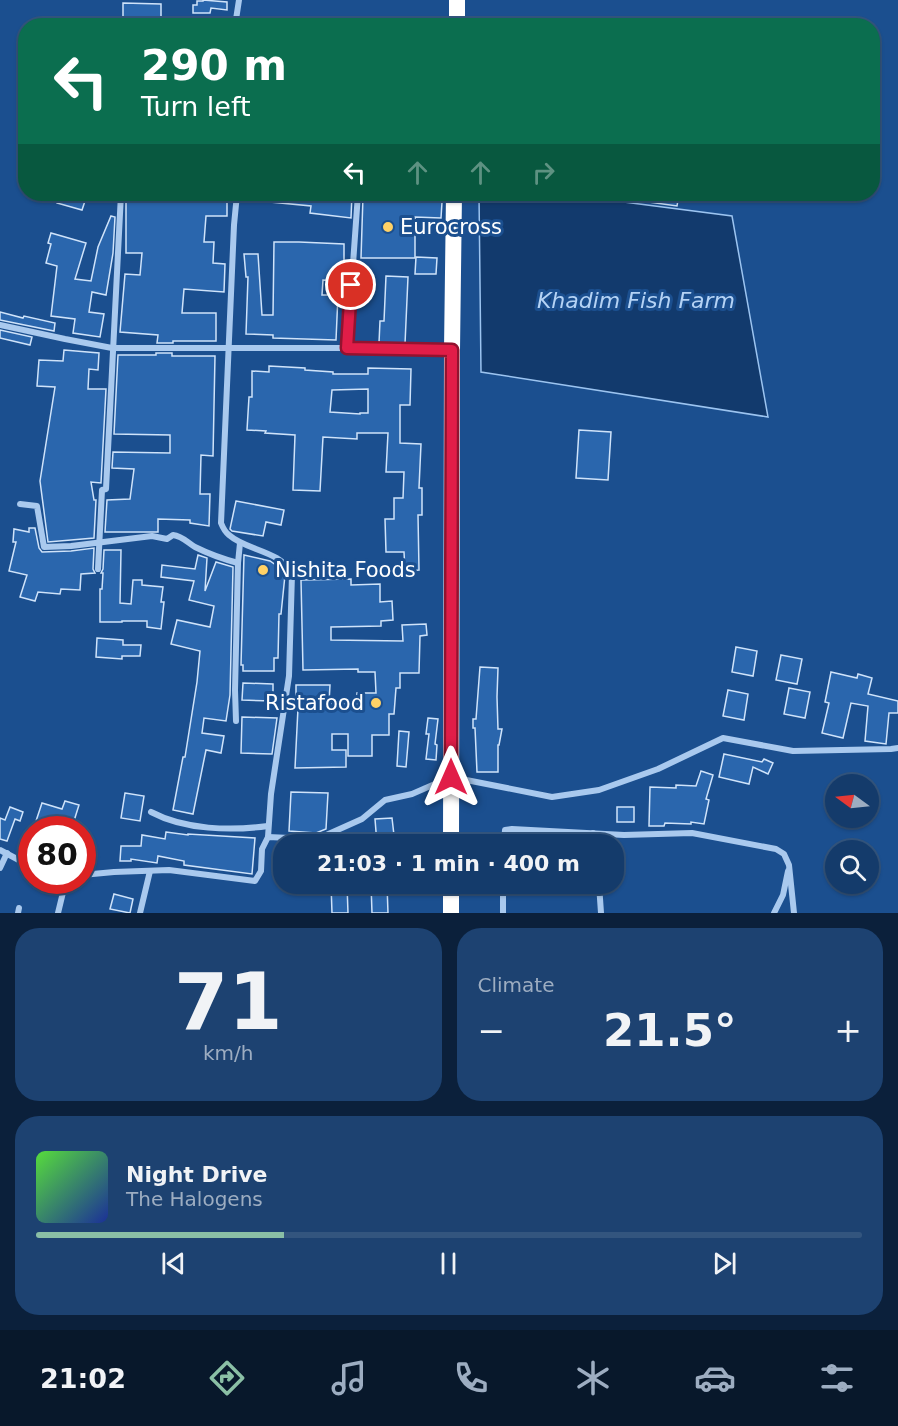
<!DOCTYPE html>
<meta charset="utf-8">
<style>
body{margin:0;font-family:"DejaVu Sans",sans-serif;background:#1d4271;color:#f1f3f6;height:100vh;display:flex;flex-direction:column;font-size:22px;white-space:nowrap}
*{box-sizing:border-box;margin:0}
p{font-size:20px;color:#9dadc1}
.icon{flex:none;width:33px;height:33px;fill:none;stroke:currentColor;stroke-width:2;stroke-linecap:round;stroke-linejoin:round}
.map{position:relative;height:913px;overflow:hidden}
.side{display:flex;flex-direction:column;gap:15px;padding:15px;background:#0b203b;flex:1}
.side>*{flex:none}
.hud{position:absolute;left:18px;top:18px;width:862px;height:183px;border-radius:24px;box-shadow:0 2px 4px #0004,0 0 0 2px #33557e;background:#0b6e4f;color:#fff;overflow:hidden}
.needle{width:39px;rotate:285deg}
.controls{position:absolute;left:825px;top:774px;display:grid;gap:12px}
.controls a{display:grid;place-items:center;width:54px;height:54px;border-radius:50%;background:#143b6b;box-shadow:0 2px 4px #0004,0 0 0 2px #33557e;font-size:30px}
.speed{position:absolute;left:18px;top:816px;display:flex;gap:12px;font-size:30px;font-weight:700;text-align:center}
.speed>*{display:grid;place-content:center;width:78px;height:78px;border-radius:50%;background:#143b6b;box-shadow:0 2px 4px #0004,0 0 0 2px #33557e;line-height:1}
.speed .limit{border:9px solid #d22;background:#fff;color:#111}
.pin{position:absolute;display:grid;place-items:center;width:51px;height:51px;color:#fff;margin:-26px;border:3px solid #fff;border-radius:50%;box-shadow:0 2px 6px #0007}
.me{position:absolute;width:66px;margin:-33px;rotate:0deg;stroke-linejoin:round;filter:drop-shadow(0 0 4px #0008)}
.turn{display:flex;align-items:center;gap:21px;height:126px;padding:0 24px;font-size:27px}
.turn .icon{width:78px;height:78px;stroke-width:2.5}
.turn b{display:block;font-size:42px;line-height:51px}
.lanes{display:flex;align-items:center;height:57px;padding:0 24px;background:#0003;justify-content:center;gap:30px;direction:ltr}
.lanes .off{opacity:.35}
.big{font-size:45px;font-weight:700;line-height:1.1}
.side .widget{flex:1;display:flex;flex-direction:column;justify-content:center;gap:9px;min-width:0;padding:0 21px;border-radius:24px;background:#1d4271}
.side .dial{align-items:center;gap:0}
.dial b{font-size:78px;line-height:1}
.song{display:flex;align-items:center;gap:18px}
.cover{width:72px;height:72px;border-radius:9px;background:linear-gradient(135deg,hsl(110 70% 55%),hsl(230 70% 35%))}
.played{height:6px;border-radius:3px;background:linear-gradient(90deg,#8abfa5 30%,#33557e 30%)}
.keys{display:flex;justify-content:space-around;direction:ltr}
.heat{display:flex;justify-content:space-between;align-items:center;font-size:33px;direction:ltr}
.side .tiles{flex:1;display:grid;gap:15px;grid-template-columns:1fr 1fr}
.widget:last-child{grid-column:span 2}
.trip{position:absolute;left:273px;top:834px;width:351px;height:60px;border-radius:24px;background:#143b6b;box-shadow:0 2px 4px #0004,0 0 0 2px #33557e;font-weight:700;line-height:60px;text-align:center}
.menu{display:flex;height:96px;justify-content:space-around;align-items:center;background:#08182b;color:#9dadc1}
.menu .icon{width:42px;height:42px}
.menu .selected{color:#8abfa5}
.menu b{font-size:27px;color:#f1f3f6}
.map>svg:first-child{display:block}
.water{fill:#123a6d;stroke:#9cc4f0;stroke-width:1.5}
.building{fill:#2a66ad;stroke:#cfe3fa;stroke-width:1.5;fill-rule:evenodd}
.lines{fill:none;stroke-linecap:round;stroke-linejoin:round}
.street{stroke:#a9c9ee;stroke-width:6}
.highway{stroke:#fff;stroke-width:16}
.route-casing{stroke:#92132f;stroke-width:15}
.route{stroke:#e11d48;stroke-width:10}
.poi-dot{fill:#ffd166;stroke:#1b4f8f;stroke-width:2}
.labels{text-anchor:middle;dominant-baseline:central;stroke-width:6;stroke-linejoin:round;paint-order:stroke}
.poi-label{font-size:21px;fill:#fff;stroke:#1b4f8f;text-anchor:start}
.water-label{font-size:22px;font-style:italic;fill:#b5d3f5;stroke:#1b4f8f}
</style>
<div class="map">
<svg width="898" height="913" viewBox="0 0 898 913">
<rect width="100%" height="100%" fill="#1b4f8f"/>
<path class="water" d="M479,194H562L732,216L768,417L481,372Z"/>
<g class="building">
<path d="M203,0L227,2V10L211,8L210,13H193V5H197V1H203Z"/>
<path d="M123,3L161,4V26H123Z"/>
<path d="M59,194H71L86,198L82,210L57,203Z"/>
<path d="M130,194H181V199L197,200V194H208V201L227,202V216H206L204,242H214L213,263L225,264L224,292L184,289L182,313H216V341H173V343H157L158,335L120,332L125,274L140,275L142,253H126V197H130Z"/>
<path d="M261,194H352L351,218L310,213L311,206L260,201Z"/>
<path d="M418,194H439V202H442L441,218L415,217V258H361L363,196H418Z"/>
<path d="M621,194H679L677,206L620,198Z"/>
<path d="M111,216L115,217L113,253L106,295L92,292L89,312L104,314L100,337L73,333L75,319L51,316L57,266L46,263L51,244L48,243L51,233L86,243L75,279L91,281L98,247Z"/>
<path d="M274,242H299L344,244V267L347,268V281L323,280L322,295H338L336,340L273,338V335L246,334L248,277H246L244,254H258L262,315H273Z"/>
<path d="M416,257L437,258L436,274H415Z"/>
<path d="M386,276L408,277L405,344L379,343L380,321H384Z"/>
<path d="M0,312L23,318L24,316L55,323L54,331L0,320Z"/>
<path d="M0,330L32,337L30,345L0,338Z"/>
<path d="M64,350L99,353L98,370L89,369L88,389H106L101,483L91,482L94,500H96L94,538L48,542L40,481L55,387L37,386L39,360L63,361Z"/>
<path d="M156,353H172V356H215L213,456L201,455L200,494H210L209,526L190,523V520L158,519V532H105L107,500L130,499L134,469L112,468L113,452L170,453V435L114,434L118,355H156Z"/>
<path d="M269,366L305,368V370L333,372V374H368V368L411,369L410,405H400V443L421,444L419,488H422V515H418L419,570L405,571L404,552H386L385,519H394V498H403L404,472H386L388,433H357V439L323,437L320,491L293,490L295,435L265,433L266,431L247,430L249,397H252V371L269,372ZM368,389V413H360V414L330,412L332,390Z"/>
<path d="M579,430L611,432L608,480L576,478Z"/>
<path d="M236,501L284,510L281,525L266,522L263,536L232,531L230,529Z"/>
<path d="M29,528H35L39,548L42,552L71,551L94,548L93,569L95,573L81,574L80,590L61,589L60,594L38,592L35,601L20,597L27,575L9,571L16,542H13L14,529L29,532Z"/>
<path d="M104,550H121L120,603L131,604L133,580H142V585L163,587L161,602H164L161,629L147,627V621H122V622H100V589H102L103,573H101L103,569Z"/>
<path d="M198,555L207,558L205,591L216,562L233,567L230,695L226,721L204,718L202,733L224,736L221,753L206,750L193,814L173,810L183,757H185L197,682L200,651L171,644L177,620L210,627L214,606L189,600L194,581L161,577L162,565L195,569Z"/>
<path d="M244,555L270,561L280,568L285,575L281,614H279L278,658H274V671H243V665H241Z"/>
<path d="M351,579V585L380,584V602L392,601L393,620L381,621V626L331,627V640L403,641L402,625L426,624L427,635L420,636L419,673H400V688H396L394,714H389V735H372V756H348V734H332V750H346V767L295,768L298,708H296V685H330L329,703L357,704V693H376L375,672H358V669L303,670L301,580Z"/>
<path d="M97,638L123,640V645H141L140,656H122V659L96,657Z"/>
<path d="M736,647L757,651L753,676L732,672Z"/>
<path d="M781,655L802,659L797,684L776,680Z"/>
<path d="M480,667L498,668L497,697L498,729H502L499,745H498V772H477L475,728H473V719H476Z"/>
<path d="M831,672L857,678L858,674L872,678L868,694L898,701V713H889L886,744L865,741L868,706L851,703L843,738L822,733L829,703L825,702Z"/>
<path d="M243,683L273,684V701L242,700Z"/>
<path d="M789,688L810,692L805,718L784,714Z"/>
<path d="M728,690L748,694L744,720L723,716Z"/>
<path d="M242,717L277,718L272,754L241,753Z"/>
<path d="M428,718L438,719L435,744L437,745L436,760L426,759L429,734H426Z"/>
<path d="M399,731L409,732L406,767L397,766Z"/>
<path d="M724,754L762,762L764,759L773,763L768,774L753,767L749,784L719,777Z"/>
<path d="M701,771L713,775L706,799L709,800L704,824L691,822V824L665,823L664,826H649L650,787L676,788V785L696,786Z"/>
<path d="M291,792L328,793L326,829L316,833L289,831Z"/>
<path d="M125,793L144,796L140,821L121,818Z"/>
<path d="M65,801L79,805L73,824L53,818L51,826L36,821L42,803L62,809Z"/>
<path d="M10,807L23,812L20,821L15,819L7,841L0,839V818L5,820Z"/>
<rect x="617" y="807" width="17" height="15"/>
<path d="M392,818L395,844H377L375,819Z"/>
<path d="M166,832L188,835V834L255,838L252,874L184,865V861L158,856L157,863L131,859V861H120L121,846H141L142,835L165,839Z"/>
<path d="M331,884H347L348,913H332Z"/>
<path d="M371,884H387L388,913H372Z"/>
<path d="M114,894L133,899L130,913L110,909Z"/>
</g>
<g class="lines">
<g class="street">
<path d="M235,26L239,0"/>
<path d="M237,194L234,225L221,523C223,528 225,532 229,535C247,551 280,550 292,574L289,676L271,794L268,837"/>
<path d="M0,325L65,339L112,348H347L451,350"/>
<path d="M347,348L358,194"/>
<path d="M20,504L37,506L44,547L71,546L152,536L167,539L173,535C182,536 187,542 195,547C209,554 223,559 238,563"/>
<path d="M98,569L102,490L106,489L121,194"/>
<path d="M236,721L235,690L238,563L240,543"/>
<path d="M151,812C185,830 231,831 268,826"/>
<path d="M593,833L595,844"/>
<path d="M504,844L505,830L512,829L624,835L692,833L776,849L784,854L789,865L794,913"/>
<path d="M0,850L32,867"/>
<path d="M0,868L7,853"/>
<path d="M82,875L114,872L169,870L255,881L261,871L262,849L268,837L312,839L324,836L362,819L385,800L412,794L451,777L552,797L599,790L658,769L723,738L793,751L891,749L898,748"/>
<path d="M599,884L601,913"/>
<path d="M18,913L19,908"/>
<path d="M58,913L66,880"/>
<path d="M140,913L150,871"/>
<path d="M503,913V884"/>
<path d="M774,913L783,895L788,871"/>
</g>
<g class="highway">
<path d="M457,26V0"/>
<path d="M451,844L452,350L454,194"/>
<path d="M451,913V884"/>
</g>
</g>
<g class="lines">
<g class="route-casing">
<path id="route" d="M351,285L347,348L452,350L451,777"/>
</g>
<use href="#route" class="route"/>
</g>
<g class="poi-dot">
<circle cx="388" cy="227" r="6"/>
<circle cx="263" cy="570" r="6"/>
<circle cx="376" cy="703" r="6"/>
</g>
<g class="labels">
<g class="poi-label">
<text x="400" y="227">Eurocross</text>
<text x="275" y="570">Nishita Foods</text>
<text x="364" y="703" text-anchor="end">Ristafood</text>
</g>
<g class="water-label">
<text x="636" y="300">Khadim Fish Farm</text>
</g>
</g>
</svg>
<div class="controls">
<a><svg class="needle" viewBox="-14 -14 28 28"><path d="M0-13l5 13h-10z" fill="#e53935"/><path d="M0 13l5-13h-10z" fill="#9dadc1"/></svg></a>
<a><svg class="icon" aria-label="search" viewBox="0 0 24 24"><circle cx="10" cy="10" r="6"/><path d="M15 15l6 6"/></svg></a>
</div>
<div class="speed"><div class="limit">80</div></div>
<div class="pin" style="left:351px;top:285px;background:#d93025"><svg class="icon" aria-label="arrive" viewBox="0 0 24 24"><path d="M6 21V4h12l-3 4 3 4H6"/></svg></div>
<svg class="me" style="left:451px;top:777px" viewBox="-20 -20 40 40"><path d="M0-17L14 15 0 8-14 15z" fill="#e11d48" stroke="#fff" stroke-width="4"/></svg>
<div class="trip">21:03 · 1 min · 400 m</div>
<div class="hud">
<div class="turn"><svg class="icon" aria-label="left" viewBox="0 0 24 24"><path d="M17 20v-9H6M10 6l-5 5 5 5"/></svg><div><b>290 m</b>Turn left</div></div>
<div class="lanes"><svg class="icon" aria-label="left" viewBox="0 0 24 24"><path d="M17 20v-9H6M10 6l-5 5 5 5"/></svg><svg class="icon off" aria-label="ahead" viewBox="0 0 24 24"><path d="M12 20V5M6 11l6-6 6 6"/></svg><svg class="icon off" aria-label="ahead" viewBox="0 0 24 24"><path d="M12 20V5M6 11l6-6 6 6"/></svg><svg class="icon off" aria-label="right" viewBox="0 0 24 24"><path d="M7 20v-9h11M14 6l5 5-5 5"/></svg></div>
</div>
</div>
<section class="side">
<div class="tiles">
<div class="widget dial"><b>71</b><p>km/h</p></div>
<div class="widget"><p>Climate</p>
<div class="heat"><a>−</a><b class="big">21.5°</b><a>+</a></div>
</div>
<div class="widget">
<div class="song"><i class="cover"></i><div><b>Night Drive</b><p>The Halogens</p></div></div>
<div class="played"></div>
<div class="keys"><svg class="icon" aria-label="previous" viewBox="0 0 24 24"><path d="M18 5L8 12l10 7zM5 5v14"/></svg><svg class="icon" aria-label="pause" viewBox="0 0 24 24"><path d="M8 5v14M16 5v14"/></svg><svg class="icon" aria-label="next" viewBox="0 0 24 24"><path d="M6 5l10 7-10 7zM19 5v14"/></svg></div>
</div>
</div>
</section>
<nav class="menu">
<b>21:02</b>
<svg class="icon selected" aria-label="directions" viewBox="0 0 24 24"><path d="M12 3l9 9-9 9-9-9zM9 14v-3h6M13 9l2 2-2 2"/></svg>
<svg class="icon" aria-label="music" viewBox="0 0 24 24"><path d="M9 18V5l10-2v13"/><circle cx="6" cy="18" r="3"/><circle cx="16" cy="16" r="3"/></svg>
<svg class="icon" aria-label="phone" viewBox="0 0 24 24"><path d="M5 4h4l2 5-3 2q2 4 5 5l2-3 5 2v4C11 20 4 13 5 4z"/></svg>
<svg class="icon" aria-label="climate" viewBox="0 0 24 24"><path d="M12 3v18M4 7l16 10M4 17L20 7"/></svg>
<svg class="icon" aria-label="car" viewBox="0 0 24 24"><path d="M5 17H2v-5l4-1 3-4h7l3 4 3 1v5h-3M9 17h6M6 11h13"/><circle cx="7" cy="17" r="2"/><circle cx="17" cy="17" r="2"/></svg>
<svg class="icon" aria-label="filters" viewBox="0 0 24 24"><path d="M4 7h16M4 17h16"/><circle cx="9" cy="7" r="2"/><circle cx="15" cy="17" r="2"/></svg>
</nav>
